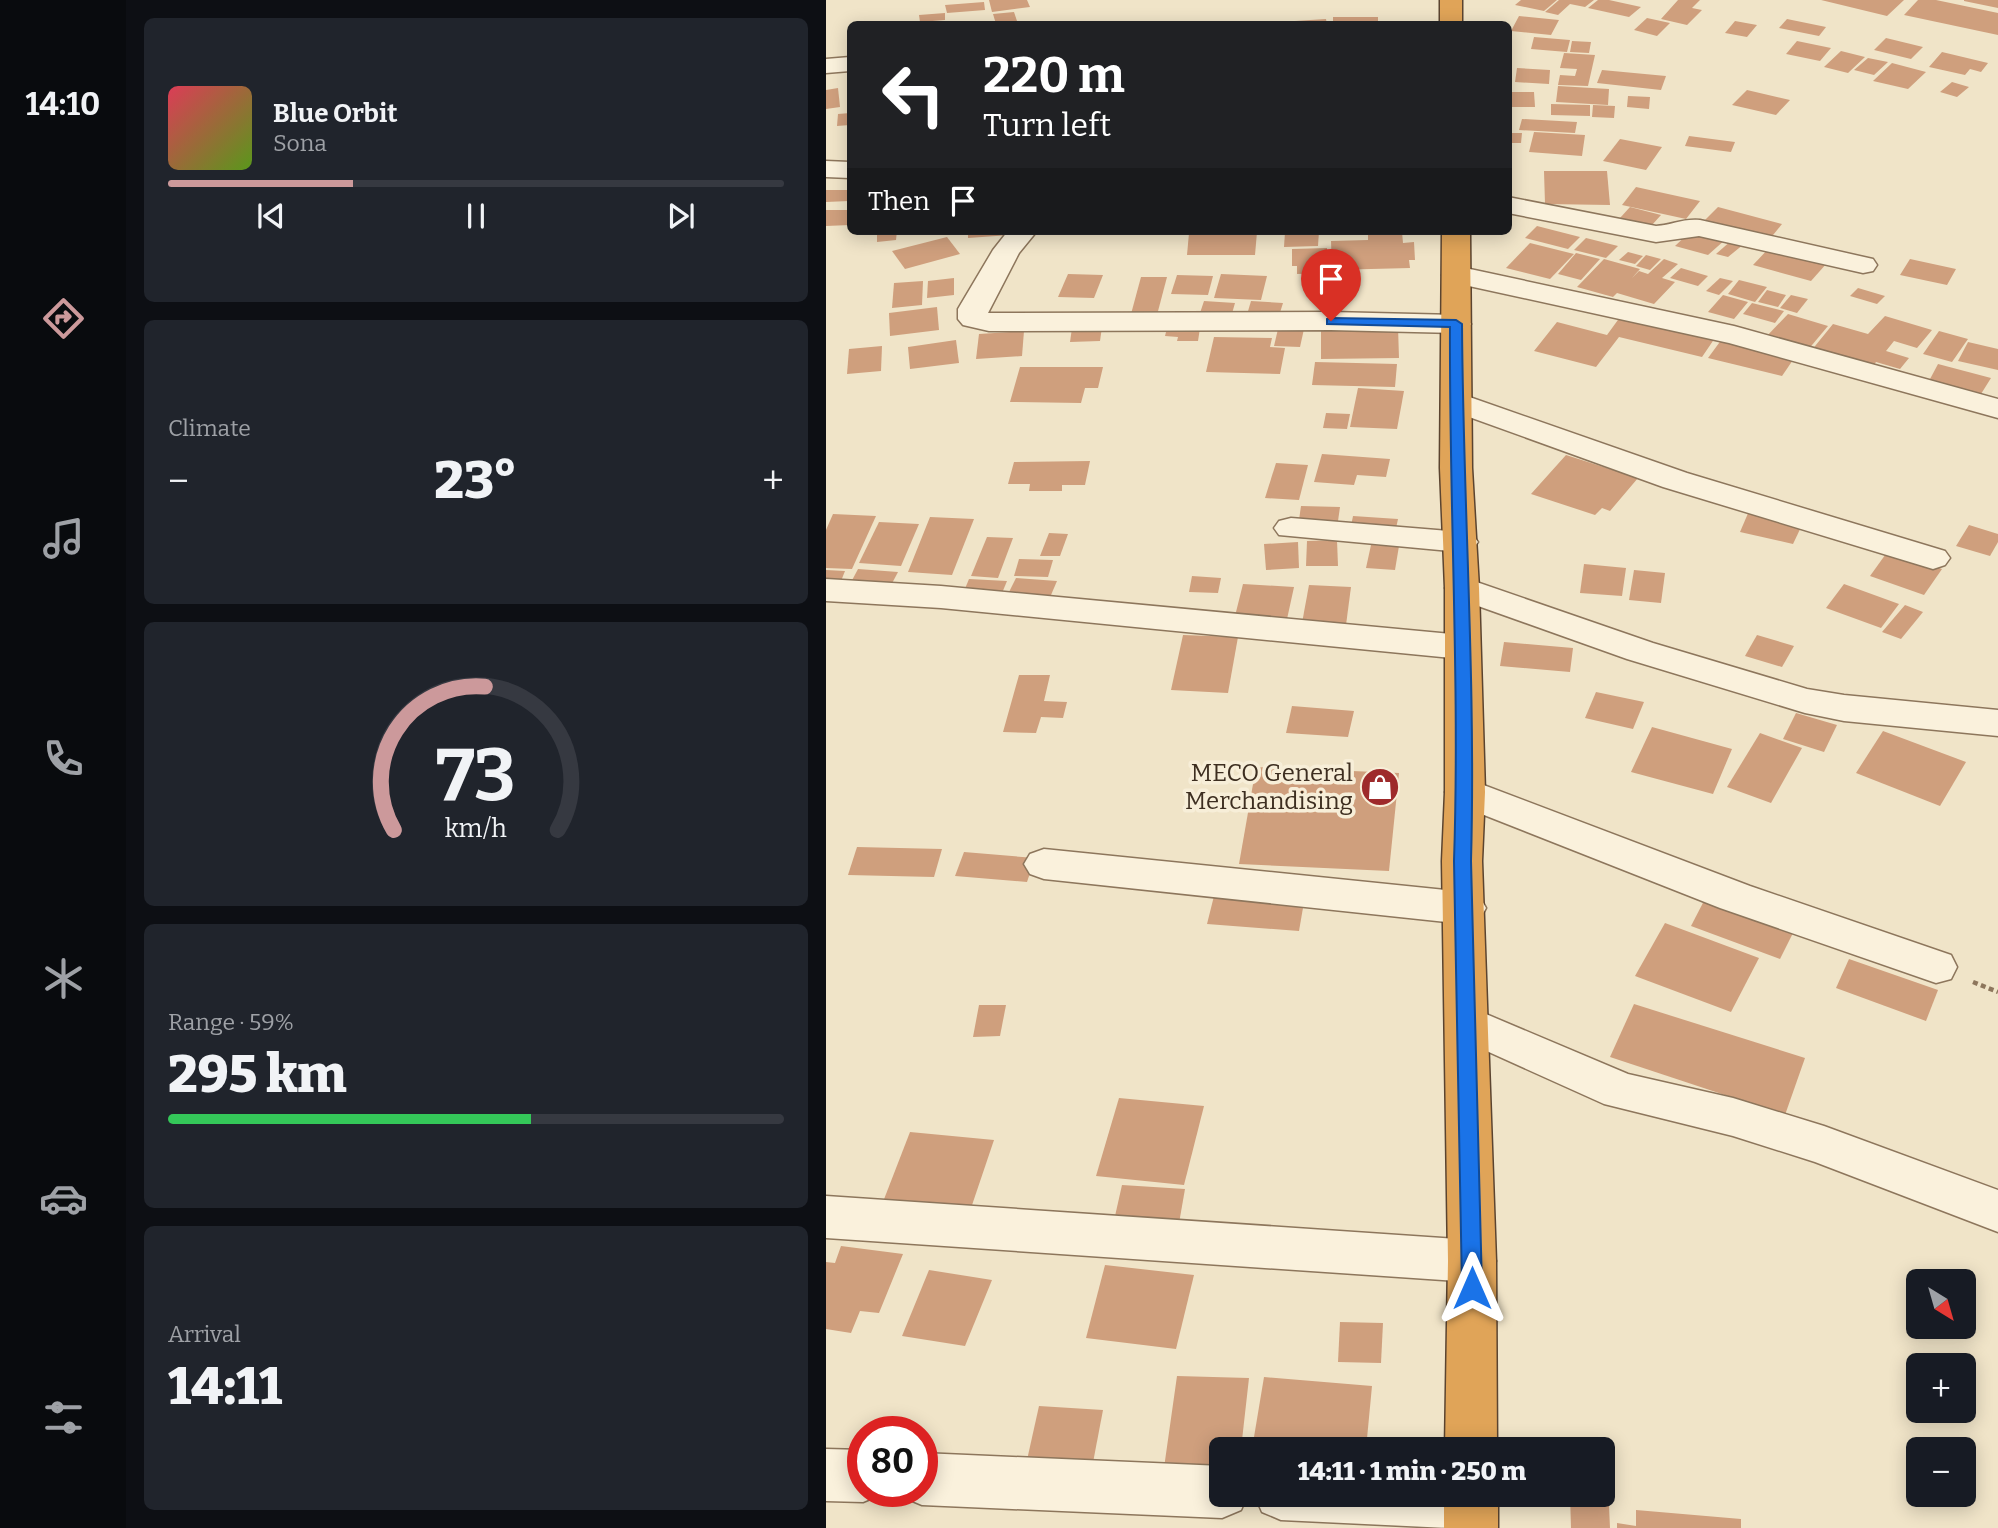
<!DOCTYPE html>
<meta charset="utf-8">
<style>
body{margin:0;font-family:Bitter,serif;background:#20242c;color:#f1f3f6;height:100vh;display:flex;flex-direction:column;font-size:26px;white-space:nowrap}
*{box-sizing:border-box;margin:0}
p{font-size:23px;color:#9ea1a6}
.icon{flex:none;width:38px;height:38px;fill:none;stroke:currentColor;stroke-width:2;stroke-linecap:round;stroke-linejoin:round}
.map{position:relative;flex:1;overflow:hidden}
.details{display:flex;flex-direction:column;gap:18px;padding:18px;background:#0d0f14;width:700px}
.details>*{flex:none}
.hud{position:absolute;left:21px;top:21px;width:665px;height:214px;border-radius:10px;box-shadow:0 4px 18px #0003;background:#202124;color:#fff;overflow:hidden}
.needle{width:46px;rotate:143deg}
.fabs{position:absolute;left:1080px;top:1269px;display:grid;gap:14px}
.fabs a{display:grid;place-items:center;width:70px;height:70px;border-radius:10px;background:#171b24;box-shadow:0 4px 18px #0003;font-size:35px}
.speed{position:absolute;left:21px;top:1416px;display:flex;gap:14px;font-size:35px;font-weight:700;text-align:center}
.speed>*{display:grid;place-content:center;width:91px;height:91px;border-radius:50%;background:#171b24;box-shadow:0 4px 18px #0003;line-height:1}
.speed .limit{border:10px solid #d22;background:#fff;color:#111}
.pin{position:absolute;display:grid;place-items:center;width:60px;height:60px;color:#fff;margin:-72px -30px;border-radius:50% 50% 50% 0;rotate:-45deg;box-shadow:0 0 7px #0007}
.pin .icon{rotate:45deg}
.me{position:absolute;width:77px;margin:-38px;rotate:0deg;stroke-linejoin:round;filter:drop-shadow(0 0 5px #0008)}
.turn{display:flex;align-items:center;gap:24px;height:147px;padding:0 21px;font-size:32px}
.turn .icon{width:91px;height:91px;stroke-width:2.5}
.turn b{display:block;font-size:49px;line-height:60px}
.then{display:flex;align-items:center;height:66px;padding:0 21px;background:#0003;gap:14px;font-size:26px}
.big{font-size:52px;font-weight:800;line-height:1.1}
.details .widget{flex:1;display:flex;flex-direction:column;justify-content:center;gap:10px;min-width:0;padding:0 24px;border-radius:10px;background:#20242c}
.details .dial{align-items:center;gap:0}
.dial svg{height:182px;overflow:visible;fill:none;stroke:#363941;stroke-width:7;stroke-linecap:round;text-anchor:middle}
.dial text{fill:#f1f3f6;stroke:none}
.song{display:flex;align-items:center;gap:21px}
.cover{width:84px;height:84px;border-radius:10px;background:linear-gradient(135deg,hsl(350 70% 55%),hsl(90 70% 35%))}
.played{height:7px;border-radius:4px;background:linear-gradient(90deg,#cc999b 30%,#363941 30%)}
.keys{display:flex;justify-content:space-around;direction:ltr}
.heat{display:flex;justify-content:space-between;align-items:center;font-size:38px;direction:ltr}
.charge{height:10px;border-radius:5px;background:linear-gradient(90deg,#34c759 59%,#363941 0)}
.trip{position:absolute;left:383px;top:1437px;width:406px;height:70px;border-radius:10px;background:#171b24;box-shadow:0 4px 18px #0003;font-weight:800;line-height:70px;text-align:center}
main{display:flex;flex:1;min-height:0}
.tab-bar{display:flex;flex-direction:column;width:126px;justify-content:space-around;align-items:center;background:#090b0e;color:#9ea1a6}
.tab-bar .icon{width:49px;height:49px}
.tab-bar .on{color:#cc999b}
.tab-bar b{font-size:32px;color:#f1f3f6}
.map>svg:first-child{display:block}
.building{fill:#cf9f7d}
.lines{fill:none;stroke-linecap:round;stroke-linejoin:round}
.minor-casing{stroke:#8d765c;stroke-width:3}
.highway-casing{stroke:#5b4430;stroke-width:3}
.path{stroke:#8d765c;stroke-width:4.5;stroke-dasharray:5 3.5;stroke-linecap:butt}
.minor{fill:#faf1dc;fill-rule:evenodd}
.highway{fill:#e0a458;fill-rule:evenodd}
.route{fill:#1a73e8;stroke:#114b97;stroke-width:2}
.labels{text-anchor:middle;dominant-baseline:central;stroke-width:7;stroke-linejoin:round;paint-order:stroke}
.poi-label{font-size:24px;fill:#3d2e20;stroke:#f7eed8;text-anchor:end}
</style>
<main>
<nav class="tab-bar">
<b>14:10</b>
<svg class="icon on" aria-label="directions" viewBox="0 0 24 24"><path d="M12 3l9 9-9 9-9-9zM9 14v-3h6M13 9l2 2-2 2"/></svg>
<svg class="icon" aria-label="music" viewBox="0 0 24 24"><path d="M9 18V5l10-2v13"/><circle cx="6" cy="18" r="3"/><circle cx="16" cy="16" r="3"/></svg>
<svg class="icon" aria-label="phone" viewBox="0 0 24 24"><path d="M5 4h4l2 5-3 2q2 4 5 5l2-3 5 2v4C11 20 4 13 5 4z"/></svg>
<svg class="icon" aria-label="climate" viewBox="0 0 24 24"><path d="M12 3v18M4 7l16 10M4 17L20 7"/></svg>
<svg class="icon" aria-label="car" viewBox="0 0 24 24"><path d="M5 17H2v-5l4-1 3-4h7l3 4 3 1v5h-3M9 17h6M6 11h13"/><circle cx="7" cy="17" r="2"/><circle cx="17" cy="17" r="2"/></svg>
<svg class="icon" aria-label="filters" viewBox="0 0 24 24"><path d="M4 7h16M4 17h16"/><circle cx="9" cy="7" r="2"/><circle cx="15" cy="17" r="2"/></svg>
</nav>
<section class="details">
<div class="widget">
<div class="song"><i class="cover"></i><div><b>Blue Orbit</b><p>Sona</p></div></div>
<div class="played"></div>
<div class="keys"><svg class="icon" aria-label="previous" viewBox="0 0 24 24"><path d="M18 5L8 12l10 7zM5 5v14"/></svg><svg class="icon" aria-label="pause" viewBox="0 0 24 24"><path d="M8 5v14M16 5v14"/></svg><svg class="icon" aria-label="next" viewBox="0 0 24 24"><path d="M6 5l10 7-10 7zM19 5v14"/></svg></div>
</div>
<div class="widget"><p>Climate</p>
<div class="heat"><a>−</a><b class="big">23°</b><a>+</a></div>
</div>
<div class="widget dial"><svg viewBox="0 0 100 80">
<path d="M14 69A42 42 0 1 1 86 69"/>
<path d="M14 69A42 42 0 0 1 54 6" stroke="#cc999b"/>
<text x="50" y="56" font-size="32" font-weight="700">73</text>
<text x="50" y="72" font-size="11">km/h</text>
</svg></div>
<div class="widget"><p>Range · 59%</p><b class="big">295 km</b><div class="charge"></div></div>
<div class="widget"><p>Arrival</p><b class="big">14:11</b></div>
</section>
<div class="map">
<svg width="1172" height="1528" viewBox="0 0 1172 1528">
<rect width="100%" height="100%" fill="#f0e4c8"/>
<g class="building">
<path d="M163,0H201L204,7L166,12Z"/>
<path d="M695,0H731L718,11L689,5Z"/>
<path d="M733,0H768L759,7L744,4L732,15L719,12Z"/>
<path d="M772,0H783L815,7L803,17L762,8Z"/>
<path d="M852,0H874L866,8L876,10L861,25L835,19Z"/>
<path d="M995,0H1078L1061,16Z"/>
<path d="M1092,0H1110L1172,13V35L1078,15Z"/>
<path d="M1138,0H1172V8L1138,1Z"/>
<path d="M158,2L159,10L121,13L119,5Z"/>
<path d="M188,12L192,24H170L167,14Z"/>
<path d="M119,13V20L94,22L93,15Z"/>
<path d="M693,16L733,20L725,35L685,31Z"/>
<rect x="507" y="17" width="45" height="7"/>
<path d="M821,18L844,23L831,36L808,30Z"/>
<path d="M500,19L501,24H470L469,21Z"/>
<path d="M961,19L1000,27L993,36L953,28Z"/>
<path d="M909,21L931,25L921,37L899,33Z"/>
<path d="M708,37L744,40L741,52L705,49Z"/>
<path d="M1060,38L1097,47L1085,59L1048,50Z"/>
<path d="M746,41L765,42L763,53L744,52Z"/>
<path d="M971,41L1005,48L994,61L960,54Z"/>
<path d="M1015,51L1039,57L1022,73L998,67Z"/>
<path d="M1116,52L1162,63L1155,72L1144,69L1139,75L1103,67Z"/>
<path d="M738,53L769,55L762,86L732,85L734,75L749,76L751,69L734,68Z"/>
<path d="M1042,58L1062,62L1048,75L1028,70Z"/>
<path d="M1066,63L1100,72L1082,89L1047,81Z"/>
<path d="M691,68L724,70L723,84L689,82Z"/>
<path d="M776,70L840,76L835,90L771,83Z"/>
<path d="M1126,82L1143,87L1131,97L1114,92Z"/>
<path d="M732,86L783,89L782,105L730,102Z"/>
<path d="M12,88L14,107L0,109V90Z"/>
<path d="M921,90L964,100L950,115L906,105Z"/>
<path d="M682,92H708L709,107H682Z"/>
<path d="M802,96L824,97L823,109L801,107Z"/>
<path d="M725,104L764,105V116L725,115Z"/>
<path d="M767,105L789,106L788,118L766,117Z"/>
<path d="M24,113V125L11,126L12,114Z"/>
<path d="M696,119L751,122L749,133L693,130Z"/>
<path d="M708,132L759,135L756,156L703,152Z"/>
<path d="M682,133H696L695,143H682Z"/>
<path d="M863,136L909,142L905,152L859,146Z"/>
<path d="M794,139L836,147L820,170L777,161Z"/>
<path d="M718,171H781L784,205L719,204Z"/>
<path d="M810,187L874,201L860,219L796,205Z"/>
<path d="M0,190H24L23,201L0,202Z"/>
<path d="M804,207L835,215L826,225L794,218Z"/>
<path d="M892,207L956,224L943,240L877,222Z"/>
<path d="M0,210H24V225L0,226Z"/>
<path d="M711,226L754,237L742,249L699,238Z"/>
<path d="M867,229L900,239L882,255L849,246Z"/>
<path d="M51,231H71L70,240L51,242Z"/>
<path d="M142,231H184V235L142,238Z"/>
<path d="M493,231L492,246L458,247L459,232Z"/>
<path d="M431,232L429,255H361L363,233Z"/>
<path d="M576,232L577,243L588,242L589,260H583L584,268L506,270L505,241L542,240V233Z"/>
<path d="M121,237L134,254L79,269L66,251Z"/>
<path d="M760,238L792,246L780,258L748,250Z"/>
<path d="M906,240L918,244L902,257L890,254Z"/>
<path d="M704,243L748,254L724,279L680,268Z"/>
<path d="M944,247L1001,263L985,281L927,265Z"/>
<path d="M501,248V273L471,274V266H466V249Z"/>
<path d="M802,252L817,256L809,264L793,260Z"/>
<path d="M750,253L774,259L755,280L732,274Z"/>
<path d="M820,255L835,259L824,270L810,266Z"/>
<path d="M778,259L814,269L806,278L813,271L822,274L838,259L852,264L836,278L849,282L828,304L791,293L787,297L751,287Z"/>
<path d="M1084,259L1130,269L1121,285L1074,275Z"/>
<path d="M855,268L882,276L872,286L844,278Z"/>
<path d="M242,274L277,275L268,298L232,297Z"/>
<path d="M395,274L441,276L435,300L388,298Z"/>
<path d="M351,275L387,276L382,295L345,294Z"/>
<path d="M315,277H341L331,315L305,314Z"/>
<path d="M128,278V295L101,298L102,281Z"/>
<path d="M894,278L907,281L893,295L880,291Z"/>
<path d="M913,280L941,287L929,302L902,294Z"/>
<path d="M97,281L96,305L66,308L68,283Z"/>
<path d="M1032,288L1059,296L1051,304L1024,296Z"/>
<path d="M941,290L960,295L952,307L932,302Z"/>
<path d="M897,295L922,302L908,319L882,312Z"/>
<path d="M965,295L982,299L971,313L954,308Z"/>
<path d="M378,301L409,303L405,317L373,316Z"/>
<path d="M425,301L457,303L452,319L420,318Z"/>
<path d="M926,303L958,311L949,323L917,314Z"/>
<path d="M111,307L113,330L64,336L63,313Z"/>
<path d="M797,313L891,335L876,357L793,337L770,367L708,351L731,322L781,335Z"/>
<path d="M962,314L1002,326L981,351L939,338Z"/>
<path d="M1059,316L1106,330L1091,348L1068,341L1060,351L1083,358L1074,369L1050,362L1045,369L985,351L1007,324L1042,334Z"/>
<path d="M276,327L274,341L244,342L246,328Z"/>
<path d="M572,327L573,358L495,359V328Z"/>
<path d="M341,328H374L372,341H351L352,337L339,336Z"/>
<path d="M452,329H478L474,347L448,346Z"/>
<path d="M198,331L196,356L150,359L153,334Z"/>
<path d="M1113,331L1142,339L1126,362L1097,354Z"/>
<path d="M388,337L446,338L444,347L459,348L454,374L380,372Z"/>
<path d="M896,339L969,357L956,376L882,358Z"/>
<path d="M130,340L133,363L84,369L82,347Z"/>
<path d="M1142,342L1172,349V370L1132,361Z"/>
<path d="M56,346L55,371L21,374L23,349Z"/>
<path d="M489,362L571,364L569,387L486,385Z"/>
<path d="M1112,364L1165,378L1155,394L1103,381Z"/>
<path d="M194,367H277L272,388H259L255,403L184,402Z"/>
<path d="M532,388L578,391L571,429L524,427Z"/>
<path d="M500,413L524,414L521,429L497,428Z"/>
<path d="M496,454L564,459L560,477L531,475L528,485L488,482Z"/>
<path d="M740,455L812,478L784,511L776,508L769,515L705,494Z"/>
<path d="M264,461L259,485H236V491H203L204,484H182L188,462Z"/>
<path d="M450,463L482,465L473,500L439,498Z"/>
<path d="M475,506L514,507L512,521L473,520Z"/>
<path d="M923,511L977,523L967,544L914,532Z"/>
<path d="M7,514L50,516L26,569L0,568V530Z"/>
<path d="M527,516L572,519L569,533L524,531Z"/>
<path d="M104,517L148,519L126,575L82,572Z"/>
<path d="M53,522L93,524L75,566L33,563Z"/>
<path d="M1143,525L1172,534V542L1164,556L1130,546Z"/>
<path d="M223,533L242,534L234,556H214Z"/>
<path d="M161,537L187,538L172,578L145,576Z"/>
<path d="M511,540L512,566H480L481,541Z"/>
<path d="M472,542L473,568L440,570L438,544Z"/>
<path d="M545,545L573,546L569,570L540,568Z"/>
<path d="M1062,551L1116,569L1098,595L1044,576Z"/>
<path d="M193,559L227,560L222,577L188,576Z"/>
<path d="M758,564L800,568L796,596L754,593Z"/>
<path d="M32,569L72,572L63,589L23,586Z"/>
<path d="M0,570L19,571L13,586H0Z"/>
<path d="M808,570L839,573L835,603L803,600Z"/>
<path d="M366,576L395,578L392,593L363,592Z"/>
<path d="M190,578L231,581L222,602L180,598Z"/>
<path d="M143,579L181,581L174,598L136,596Z"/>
<path d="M417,584L468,587L461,619L409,616Z"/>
<path d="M1018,584L1073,604L1055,628L1000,608Z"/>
<path d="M483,585L525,587L520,625L476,623Z"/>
<path d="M1079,605L1097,612L1075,639L1056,632Z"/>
<path d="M357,635L412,637L402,693L345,690Z"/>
<path d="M931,635L968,646L956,667L919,656Z"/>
<path d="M678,642L747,648L744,672L674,666Z"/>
<path d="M193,675H224L218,701L241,702L237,718L215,717L210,733L177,732Z"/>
<path d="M770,692L818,702L807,729L759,718Z"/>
<path d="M466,706L528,711L522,737L460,733Z"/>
<path d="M970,713L1011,725L998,752L957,739Z"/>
<path d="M826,727L906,749L887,794L805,772Z"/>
<path d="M1057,731L1140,762L1114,806L1030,773Z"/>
<path d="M934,733L976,748L945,803L901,787Z"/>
<path d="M430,767L573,773L563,871L413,864Z"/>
<path d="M31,847L116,849L108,877L22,875Z"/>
<path d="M138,852L209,858L201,882L129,876Z"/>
<path d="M388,896L478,902L473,931L381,924Z"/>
<path d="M880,897L969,929L954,959L865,926Z"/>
<path d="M839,923L933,958L905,1012L809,976Z"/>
<path d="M1023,959L1112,990L1100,1021L1010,988Z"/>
<path d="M808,1004L979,1058L959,1115L784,1057Z"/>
<path d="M153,1005H180L174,1036L147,1037Z"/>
<path d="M293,1098L378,1106L358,1185L270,1176Z"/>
<path d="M84,1132L168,1140L142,1217L55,1207Z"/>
<path d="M296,1185L359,1189L352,1229L287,1225Z"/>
<path d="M15,1246L77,1254L53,1313L34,1311L25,1333L0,1329V1262L9,1263Z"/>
<path d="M279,1265L368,1275L350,1349L260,1338Z"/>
<path d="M103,1270L166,1280L139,1346L76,1336Z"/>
<path d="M514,1322L557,1323L555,1363L512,1362Z"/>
<path d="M351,1376L423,1378L415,1449H396V1484L336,1482Z"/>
<path d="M438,1377L546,1386L540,1449H426Z"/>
<path d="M213,1406L277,1410L265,1473L199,1469Z"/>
<path d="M777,1484H782L784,1528H745L744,1494H777Z"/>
<path d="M810,1510L915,1519V1528H791V1523L810,1526Z"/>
</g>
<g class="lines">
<g class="minor-casing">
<g id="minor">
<path d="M24,57V71L0,73V59Z"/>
<path d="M0,161L24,162V178L0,177Z"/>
<path d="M682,197L830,226C846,225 858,218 874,220L1047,259L1051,265L1047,271L1037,273L873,236L830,242L682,213Z"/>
<path d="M182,231H211L193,253L162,313L505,312L630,315L640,318L645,324L640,330L630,333L505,330L163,331L137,325L132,319V309L167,250Z"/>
<path d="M630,266L908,326L1172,399V418L903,343L620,281L616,275L620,269Z"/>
<path d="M632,393L861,473L1119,551L1124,558L1119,565L1107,569L837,487L621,409L616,402L621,395Z"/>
<path d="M465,518L635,532L647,535L652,542L647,549L635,552L453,535L448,528L453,521Z"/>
<path d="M636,577L827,643L981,689L1018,695L1172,710V736L1018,721L979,713L801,659L624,596L619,588L624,580Z"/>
<path d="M0,579L115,586L636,635L649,639L654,647L649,655L636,659L115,608L0,601Z"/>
<path d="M639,778L924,886L1125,955L1131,967L1125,979L1110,983L894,908L625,802L619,792L625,782Z"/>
<path d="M218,849L639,892L654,897L660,908L654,919L639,924L218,879L204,874L198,864L204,854Z"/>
<path d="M641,1006L802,1074L907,1098L998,1126L1172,1190V1232L989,1162L907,1136L778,1104L625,1035L619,1023L625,1011Z"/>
<path d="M0,1196L646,1240L663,1246L670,1261L663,1276L646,1282L0,1238Z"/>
<path d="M0,1449L37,1450V1491H57L56,1494L37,1502L0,1501Z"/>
<path d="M96,1453L396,1466V1494H422L415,1510L396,1518L96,1505L77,1497L75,1491H96Z"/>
<path d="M428,1494H668L672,1503L664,1521L648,1528H622L455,1520L436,1512Z"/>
</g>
</g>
<g class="highway-casing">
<g id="highway">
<rect x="614" y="0" width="22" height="24"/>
<path d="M616,231H644L646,468L653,588L659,792L656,861L670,1261L671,1449H619L622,1261L616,861L619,792V588L614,468Z"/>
<rect x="618" y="1494" width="54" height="34"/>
</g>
</g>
<path class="path" d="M1147,982L1172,992"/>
<use href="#minor" class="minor"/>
<use href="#highway" class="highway"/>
</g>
<path class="route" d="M505,318L630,320L636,324C637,503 650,682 645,861L656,1288L653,1294L646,1297L639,1294L636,1288L628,861C634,683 623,505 624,327L501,324V319Z"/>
<defs>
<g id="shop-disc" transform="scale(2.0125)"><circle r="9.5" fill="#9e2a2b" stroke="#f7eed8"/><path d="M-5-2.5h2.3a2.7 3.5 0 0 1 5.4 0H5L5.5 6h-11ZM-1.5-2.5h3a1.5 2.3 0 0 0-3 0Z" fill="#fff"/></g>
</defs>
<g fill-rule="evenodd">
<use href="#shop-disc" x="554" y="787"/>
</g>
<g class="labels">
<g class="poi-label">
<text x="527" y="773">MECO General<tspan x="527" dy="28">Merchandising</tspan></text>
</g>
</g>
</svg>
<div class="fabs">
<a><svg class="needle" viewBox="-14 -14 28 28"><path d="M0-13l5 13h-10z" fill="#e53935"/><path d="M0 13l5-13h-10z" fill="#9ea1a6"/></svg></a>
<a>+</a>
<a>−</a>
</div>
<div class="speed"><div class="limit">80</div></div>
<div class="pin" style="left:505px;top:321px;background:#d93025"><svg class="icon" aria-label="arrive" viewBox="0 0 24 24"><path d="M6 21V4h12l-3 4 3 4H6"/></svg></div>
<svg class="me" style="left:646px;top:1288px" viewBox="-20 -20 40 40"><path d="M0-17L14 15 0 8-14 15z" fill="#1a73e8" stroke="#fff" stroke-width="4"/></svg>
<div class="trip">14:11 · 1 min · 250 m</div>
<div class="hud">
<div class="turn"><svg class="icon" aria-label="left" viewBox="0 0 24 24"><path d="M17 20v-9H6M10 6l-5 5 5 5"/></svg><div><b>220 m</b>Turn left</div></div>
<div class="then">Then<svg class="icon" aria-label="arrive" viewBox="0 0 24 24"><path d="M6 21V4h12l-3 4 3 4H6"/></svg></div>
</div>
</div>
</main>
